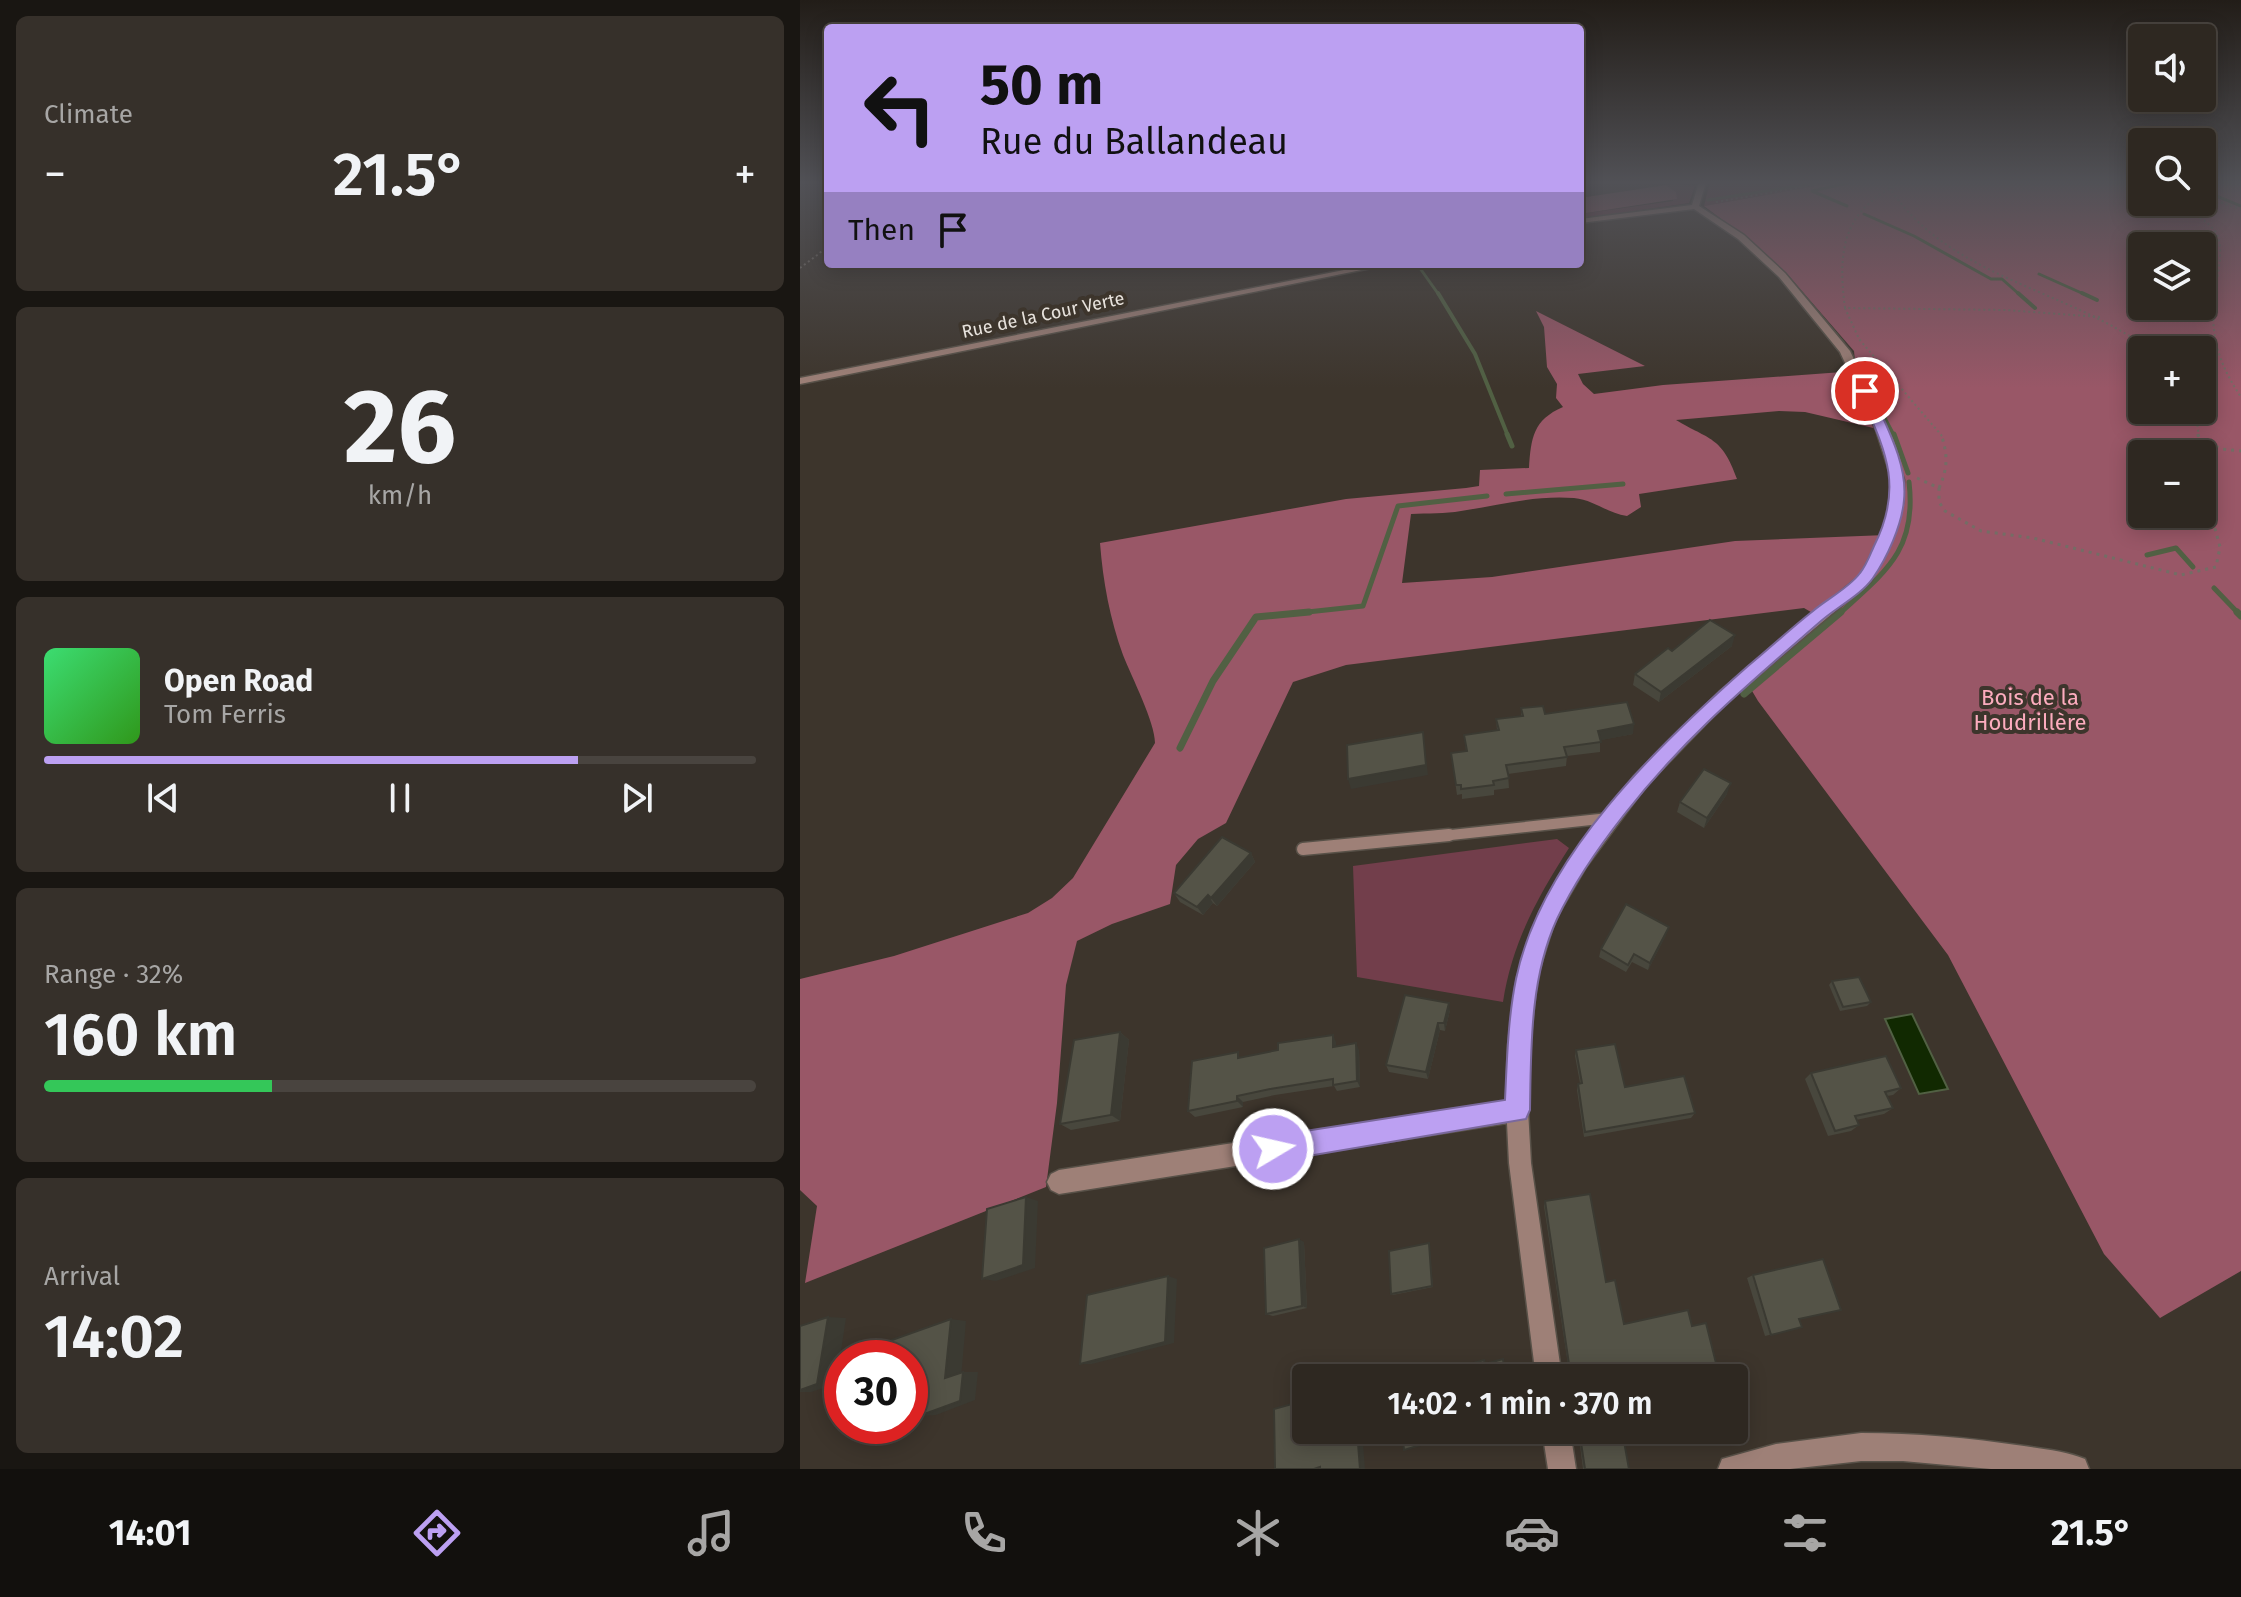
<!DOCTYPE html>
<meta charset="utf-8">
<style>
body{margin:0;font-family:"Fira Sans",sans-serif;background:#36302a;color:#f1f3f6;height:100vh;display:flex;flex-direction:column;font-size:30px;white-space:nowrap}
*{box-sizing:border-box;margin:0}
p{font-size:26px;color:#a7a6a5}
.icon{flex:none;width:44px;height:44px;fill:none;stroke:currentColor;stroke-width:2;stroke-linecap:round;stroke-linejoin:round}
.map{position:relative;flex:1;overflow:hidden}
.drawer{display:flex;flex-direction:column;gap:16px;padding:16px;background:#191612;width:800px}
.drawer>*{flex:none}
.top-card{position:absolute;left:24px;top:24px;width:760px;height:244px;border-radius:8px;box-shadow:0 4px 20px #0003,0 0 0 2px #49443f;background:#bca0f2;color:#111;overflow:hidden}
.tools{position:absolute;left:1328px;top:24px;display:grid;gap:16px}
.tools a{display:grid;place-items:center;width:88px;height:88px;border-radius:8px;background:#2e2821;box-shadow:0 4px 20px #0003,0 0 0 2px #49443f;font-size:40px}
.speed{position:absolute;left:24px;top:1340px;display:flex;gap:16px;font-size:40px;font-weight:700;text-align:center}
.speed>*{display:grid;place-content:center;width:104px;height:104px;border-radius:50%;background:#2e2821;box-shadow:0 4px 20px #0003,0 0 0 2px #49443f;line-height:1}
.speed .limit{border:12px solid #d22;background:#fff;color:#111}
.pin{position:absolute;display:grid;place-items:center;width:68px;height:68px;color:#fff;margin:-34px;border:4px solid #fff;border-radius:50%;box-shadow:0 2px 8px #0007}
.me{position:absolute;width:88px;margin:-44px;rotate:81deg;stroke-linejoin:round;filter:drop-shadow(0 0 6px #0008)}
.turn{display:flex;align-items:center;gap:28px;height:168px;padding:0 24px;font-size:36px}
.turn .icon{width:104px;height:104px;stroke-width:2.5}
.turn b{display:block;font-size:56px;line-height:68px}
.then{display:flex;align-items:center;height:76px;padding:0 24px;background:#0003;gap:16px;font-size:30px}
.big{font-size:60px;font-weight:600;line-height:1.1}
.drawer .card{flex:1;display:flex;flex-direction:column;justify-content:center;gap:12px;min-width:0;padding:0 28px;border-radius:12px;background:#36302a}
.drawer .dial{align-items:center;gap:0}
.dial b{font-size:104px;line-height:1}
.song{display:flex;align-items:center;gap:24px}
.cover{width:96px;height:96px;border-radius:12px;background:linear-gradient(135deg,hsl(140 70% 55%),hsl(110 70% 35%))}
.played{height:8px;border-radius:4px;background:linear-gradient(90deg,#bca0f2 75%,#49443f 75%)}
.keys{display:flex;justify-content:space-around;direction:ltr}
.heat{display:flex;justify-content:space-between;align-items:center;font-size:44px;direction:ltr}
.charge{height:12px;border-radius:6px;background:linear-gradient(90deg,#34c759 32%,#49443f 0)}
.trip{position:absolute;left:492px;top:1364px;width:456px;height:80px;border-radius:8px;background:#2e2821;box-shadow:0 4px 20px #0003,0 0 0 2px #49443f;font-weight:600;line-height:80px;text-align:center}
.tabs{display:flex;height:128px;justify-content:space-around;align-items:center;background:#12100d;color:#a7a6a5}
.tabs .icon{width:56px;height:56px}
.tabs .selected{color:#bca0f2}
.tabs b{font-size:36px;color:#f1f3f6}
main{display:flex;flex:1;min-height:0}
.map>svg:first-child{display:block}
.green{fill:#723e4b}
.forest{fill:#995767;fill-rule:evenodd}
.water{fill:#112901;stroke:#516043;stroke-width:2}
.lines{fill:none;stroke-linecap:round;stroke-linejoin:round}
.stream-far3{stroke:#516043;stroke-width:3}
.stream-far2{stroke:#516043;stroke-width:4}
.stream-far1{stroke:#516043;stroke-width:5}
.stream{stroke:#516043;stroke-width:7}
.service-far1-casing{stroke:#585148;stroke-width:13}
.service-casing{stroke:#585148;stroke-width:15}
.minor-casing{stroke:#585148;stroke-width:3}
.tertiary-casing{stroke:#585148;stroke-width:3}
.path-far1{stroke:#746d65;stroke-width:2;stroke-dasharray:2 3;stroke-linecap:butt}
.path{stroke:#746d65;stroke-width:3;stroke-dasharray:3 5;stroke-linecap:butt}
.service-far1{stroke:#9e8077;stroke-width:10}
.service{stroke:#9e8077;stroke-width:12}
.minor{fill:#9e8077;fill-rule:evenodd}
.tertiary{fill:#9e8077;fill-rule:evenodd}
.wall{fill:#48473d}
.shaded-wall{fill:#3b3a32}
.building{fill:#545347;stroke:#3b3a32;stroke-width:2}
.route{fill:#bca0f2;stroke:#7a689d;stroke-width:2}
.labels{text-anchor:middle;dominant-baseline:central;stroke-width:8;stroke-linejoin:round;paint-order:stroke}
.far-street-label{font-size:18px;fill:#e7e2dc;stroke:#3d352c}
.park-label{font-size:22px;fill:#fcacbe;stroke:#3d352c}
</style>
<main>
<section class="drawer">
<div class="card"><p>Climate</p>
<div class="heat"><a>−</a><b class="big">21.5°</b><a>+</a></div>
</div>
<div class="card dial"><b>26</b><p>km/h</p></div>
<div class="card">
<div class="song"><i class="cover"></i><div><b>Open Road</b><p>Tom Ferris</p></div></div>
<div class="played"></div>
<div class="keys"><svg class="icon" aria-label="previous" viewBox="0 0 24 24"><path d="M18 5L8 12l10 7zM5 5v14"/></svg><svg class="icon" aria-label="pause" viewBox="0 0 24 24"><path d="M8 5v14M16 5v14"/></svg><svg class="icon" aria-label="next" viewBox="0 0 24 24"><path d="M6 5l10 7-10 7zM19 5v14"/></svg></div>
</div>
<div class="card"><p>Range · 32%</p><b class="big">160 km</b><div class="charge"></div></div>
<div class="card"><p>Arrival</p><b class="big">14:02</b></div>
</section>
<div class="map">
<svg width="1441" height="1469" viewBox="0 0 1441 1469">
<rect width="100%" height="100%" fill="#3d352c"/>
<g class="green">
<path d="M910,182H1042L904,206Z"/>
<path d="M878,184L895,186L889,203L780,219V214L873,201V190L866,185Z"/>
<path d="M757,839L769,848C737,898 712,943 703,1002L557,977L553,866Z"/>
</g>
<g class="forest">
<path d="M1038,182H1342V202H1402V182H1441V1271L1360,1318L1304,1254L1148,955L958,701L945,679L1016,615L1004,608L546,665L493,682L426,823L398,839L376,865L370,904L312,924L277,941L266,985L257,1103L246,1187L5,1283L17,1206L0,1190V979L94,956L228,913L252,898L273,878L355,743C355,722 332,678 323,655C310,619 303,582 300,543L546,499L666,488L679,486L680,470L729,468C731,438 733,420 763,407L756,398L757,384L747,367L744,327L736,311L845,366L778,374L783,384L794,394L863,385L1056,371L1054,351L988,275L952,242L904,206ZM1342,246H1402V306H1342ZM1342,350H1402V410H1342ZM979,411L1005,412L1082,430L1097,503L1086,535L935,541L692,577L602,583L611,514C628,513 645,514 661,511C700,505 735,495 774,498C794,500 807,513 827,516L841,507L839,494L937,479C922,436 909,440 876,420ZM1342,454H1402V514H1342Z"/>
<path d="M866,185L876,192L877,199L780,214V198Z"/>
</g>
<path class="water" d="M1112,1014L1148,1089L1119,1094L1085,1019Z"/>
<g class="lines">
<g class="stream-far3">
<path d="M1402,190L1441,206"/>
<path d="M908,200L1024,182"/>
<path d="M1047,206L1012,191L1052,182"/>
<path d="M1064,214L1114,236L1191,279H1202L1220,295"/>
<path d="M617,264L639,295"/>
<path d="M1239,274L1286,295"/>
<path d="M987,276L1003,295"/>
</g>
<g class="stream-far2">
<path d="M638,293L675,354L708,436"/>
<path d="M1001,293L1043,343"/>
<path d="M1218,293L1235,308"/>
<path d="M1282,293L1297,300"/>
<path d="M1052,357L1094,436"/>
</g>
<g class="stream-far1">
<path d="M707,434L712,446"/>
<path d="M1094,434L1108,473"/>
<path d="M706,494L823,484"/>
<path d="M1347,555L1376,548L1393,567"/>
<path d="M1414,588L1439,614"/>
<path d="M489,614L563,606L598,506L687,496"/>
<path d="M1039,614C1086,571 1117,550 1109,482"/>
</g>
<g class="stream">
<path d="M1437,612L1441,616"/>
<path d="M944,694L1041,612"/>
<path d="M380,748L413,681L456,617L509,612"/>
</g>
<g class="service-far1-casing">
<path id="service-far1" d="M632,837L809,818"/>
</g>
<g class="service-casing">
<path id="service" d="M503,849L649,835"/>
</g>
<g class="minor-casing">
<g id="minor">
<path d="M899,182H906L899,206L944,235L985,273L1050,351L1088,430L1104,480L1103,503L1093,535L1071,581L929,700L846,786L786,867L755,920L737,977L730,1045L728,1110L731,1163L762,1378H736L709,1163L707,1123L259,1194L251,1190L247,1182L251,1174L259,1170L706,1101L708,1045L717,977L740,911L774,855L834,776L919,692L1061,575L1081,535L1091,503L1092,480L1076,430L1040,352L979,277L938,239L894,209L780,223V219L892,205Z"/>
<path d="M574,264H591L0,384V378Z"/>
<path d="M742,1430H770L776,1469H748Z"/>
</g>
</g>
<g class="tertiary-casing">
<path id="tertiary" d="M1061,1433C1116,1433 1169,1438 1224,1446C1244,1449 1266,1451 1285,1459L1289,1469H1191L1103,1461H1061L990,1469H918L922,1459L976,1444Z"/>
</g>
<g class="path-far1">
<path d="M1332,182L1342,187"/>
<path d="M1089,187C1149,279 1267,288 1350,350"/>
<path d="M1402,196L1441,209"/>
<path d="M916,202L1032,182"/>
<path d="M1374,202C1386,210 1406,219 1415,231C1428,248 1412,292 1413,316C1414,348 1423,370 1441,397"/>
<path d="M0,268L20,253L28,241"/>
<path d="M1045,308C1037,247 1044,208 1104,182"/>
<path d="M1395,410L1399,436"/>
<path d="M1142,436L1059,339L1045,308L1206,310L1300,317"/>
</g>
<g class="path">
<path d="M1398,434L1401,454"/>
<path d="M1401,440L1422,449L1441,451"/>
<path d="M1117,478L1139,488V502L1145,511L1181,531L1233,538L1381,575L1416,567L1420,547L1402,481"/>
<path d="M1139,488C1148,468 1148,455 1141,434"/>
</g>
<use href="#service-far1" class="service-far1"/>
<use href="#service" class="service"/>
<use href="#minor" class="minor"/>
<use href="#tertiary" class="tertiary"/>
</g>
<g class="wall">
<path d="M932,646L859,702L833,685L835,674L872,651Z"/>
<path d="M721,708L745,714L833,734L800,740V752L767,756L766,766L708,774L709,788L694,790V795L662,799V794L657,795L651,753L666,751L664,735L697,730L696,719L721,716Z"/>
<path d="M927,794L904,828L877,812L880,802Z"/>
<path d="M451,853L455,862L417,906L413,903L403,915L380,902L374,893Z"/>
<path d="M866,935L848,970L832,962L826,972L799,957L801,949Z"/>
<path d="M1032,981L1071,1002L1067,1006L1040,1011L1029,985Z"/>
<path d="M650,1010L645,1031L640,1030L628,1079L589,1072L586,1065Z"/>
<path d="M320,1032L329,1040L320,1121L271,1130L260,1124Z"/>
<path d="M536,1042V1046L559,1050L560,1087L537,1091L534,1086L475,1095L443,1102V1107L395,1117L388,1111Z"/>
<path d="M776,1050L825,1087L895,1113L891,1118L784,1137L777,1090L778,1084L780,1083L775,1056Z"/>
<path d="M1011,1073L1101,1088L1093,1095L1087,1096L1093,1108L1084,1114L1056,1120L1059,1125L1051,1131L1028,1136L1005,1079Z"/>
<path d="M745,1201L806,1282L824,1324L854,1378H770L744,1206Z"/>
<path d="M504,1242L507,1308L473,1316L466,1314Z"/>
<path d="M629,1243L633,1287L593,1295L591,1294Z"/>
<path d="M953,1275L1002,1327L965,1336L947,1278Z"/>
<path d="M778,1430H822L829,1469H783Z"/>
</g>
<g class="shaded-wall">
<path d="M935,635L932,646L859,702L861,692Z"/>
<path d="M834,724L833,734L797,741L798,731Z"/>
<path d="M623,732L628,775L551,789L548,779Z"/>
<path d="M931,783L927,794L904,828L907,818Z"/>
<path d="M451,853L455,862L417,906L411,898Z"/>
<path d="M408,895L413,903L403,915L397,907Z"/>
<path d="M869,927L866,935L848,970L850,963Z"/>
<path d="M649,1003L650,1010L645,1031L644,1023Z"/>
<path d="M638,1023L640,1030L628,1079L626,1072Z"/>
<path d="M320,1032L329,1040L320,1121L311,1115Z"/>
<path d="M533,1035L536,1042V1054L533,1047Z"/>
<path d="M556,1043L559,1050L560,1087L557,1081Z"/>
<path d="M437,1096L443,1102V1107L437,1101Z"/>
<path d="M226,1197L238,1201L235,1268L196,1281L182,1279Z"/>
<path d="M499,1239L504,1242L507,1308L502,1306Z"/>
<path d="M368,1276L377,1279L374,1343L292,1364H280Z"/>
<path d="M28,1317L46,1318L36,1384L11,1392H0V1388Z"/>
<path d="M151,1319L166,1321L161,1379L145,1378Z"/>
<path d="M163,1372H178L175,1400L136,1415L119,1416Z"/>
<path d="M122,1389H138L110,1399V1393Z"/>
<path d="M557,1430H562L565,1469H560Z"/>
</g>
<g class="building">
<path d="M910,620L935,635L861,692L835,674L868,648L872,651Z"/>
<path d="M827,702L834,724L798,731L801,742L764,747L767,757L706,765L709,778L693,781L694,785L661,789V785H656L651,753L667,751L664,735L699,730L696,719L723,716L721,708L743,706L745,714Z"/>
<path d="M623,732L626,765L548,779L547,745Z"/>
<path d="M904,769L931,783L907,818L880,802Z"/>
<path d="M422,837L451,853L411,898L408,895L397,907L374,893Z"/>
<path d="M826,904L869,927L850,963L834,954L828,965L801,949Z"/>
<path d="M1059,977L1071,1002L1043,1007L1032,981Z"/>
<path d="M605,995L649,1003L644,1023H638L626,1072L586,1065Z"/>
<path d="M320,1032L311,1115L260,1124L274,1040Z"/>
<path d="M533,1035V1047L556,1043L557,1081L533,1085V1079L470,1089L437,1096V1101L388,1111L392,1061L438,1052V1058L478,1050V1043Z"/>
<path d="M815,1044L825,1087L884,1076L895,1113L785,1132L778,1084L782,1083L776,1050Z"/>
<path d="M1086,1056L1101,1088L1085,1092L1093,1108L1055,1116L1059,1125L1035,1131L1011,1073Z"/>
<path d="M790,1194L806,1282L815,1280L824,1324L888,1310L892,1326L906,1323L916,1363L854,1378H771L745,1201Z"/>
<path d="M226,1197L223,1265L182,1279L187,1209Z"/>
<path d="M499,1239L502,1306L466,1314L464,1248Z"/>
<path d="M629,1243L632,1286L591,1294L589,1251Z"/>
<path d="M1023,1259L1041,1310L999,1319L1002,1327L971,1335L953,1275Z"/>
<path d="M368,1276L365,1342L280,1364L287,1295Z"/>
<path d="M28,1317L17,1384L0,1390V1326Z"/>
<path d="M151,1319L145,1378L163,1372L160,1401L119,1416L122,1389L110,1393V1358H73L75,1346Z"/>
<path d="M703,1359L706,1378H621L684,1360L685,1364Z"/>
<path d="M506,1400V1430H557L560,1469H520V1467L514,1469H475L474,1409Z"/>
<path d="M602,1430H671L604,1450Z"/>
<path d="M779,1430H822L829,1469H785Z"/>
</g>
<linearGradient id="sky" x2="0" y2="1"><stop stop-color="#221d18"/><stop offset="0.47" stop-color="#515156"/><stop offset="1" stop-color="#515156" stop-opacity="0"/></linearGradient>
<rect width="1441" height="388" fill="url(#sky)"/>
<path class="route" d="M1065,387L1071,391C1085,424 1108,463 1104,500C1102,525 1087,558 1073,578C1061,595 1037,607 1021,621C983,654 944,687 908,722C854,774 789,851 757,919C730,978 731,1047 730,1110L726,1119L473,1162L464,1158L460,1149L464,1140L473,1136L705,1100C707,1059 708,1018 716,979C741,857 858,745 948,666C970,648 990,629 1013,611C1027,599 1049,588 1060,573C1066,566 1070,555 1074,546C1105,485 1084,448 1059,391Z"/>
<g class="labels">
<g class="far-street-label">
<text transform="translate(243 315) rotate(-12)">Rue de la Cour Verte</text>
</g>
<g class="park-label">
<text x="1230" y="697">Bois de la<tspan x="1230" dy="25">Houdrillère</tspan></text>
</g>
</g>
</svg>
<div class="tools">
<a><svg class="icon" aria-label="sound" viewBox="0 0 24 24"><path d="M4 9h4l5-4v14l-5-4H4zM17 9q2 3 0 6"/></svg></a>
<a><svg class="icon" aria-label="search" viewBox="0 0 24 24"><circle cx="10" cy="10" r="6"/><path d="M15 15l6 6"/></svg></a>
<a><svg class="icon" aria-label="layers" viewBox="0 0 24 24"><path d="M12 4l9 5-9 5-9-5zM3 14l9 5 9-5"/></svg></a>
<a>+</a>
<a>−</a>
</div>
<div class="speed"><div class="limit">30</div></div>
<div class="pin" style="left:1065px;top:391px;background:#d93025"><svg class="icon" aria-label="arrive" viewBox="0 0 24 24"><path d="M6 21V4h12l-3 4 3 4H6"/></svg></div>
<svg class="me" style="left:473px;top:1149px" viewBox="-20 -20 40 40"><circle r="17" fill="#bca0f2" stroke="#fff" stroke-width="3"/><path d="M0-11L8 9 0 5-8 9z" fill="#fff"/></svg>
<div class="trip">14:02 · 1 min · 370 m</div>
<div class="top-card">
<div class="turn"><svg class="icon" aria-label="left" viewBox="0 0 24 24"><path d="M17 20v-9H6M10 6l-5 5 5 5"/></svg><div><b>50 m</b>Rue du Ballandeau</div></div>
<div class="then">Then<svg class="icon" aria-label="arrive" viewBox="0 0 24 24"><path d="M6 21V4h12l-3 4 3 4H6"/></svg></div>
</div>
</div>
</main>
<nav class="tabs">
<b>14:01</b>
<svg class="icon selected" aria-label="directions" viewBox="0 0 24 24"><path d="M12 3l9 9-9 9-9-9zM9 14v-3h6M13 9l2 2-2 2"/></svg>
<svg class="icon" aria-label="music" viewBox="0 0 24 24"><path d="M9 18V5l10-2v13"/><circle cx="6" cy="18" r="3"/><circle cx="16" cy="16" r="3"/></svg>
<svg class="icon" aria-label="phone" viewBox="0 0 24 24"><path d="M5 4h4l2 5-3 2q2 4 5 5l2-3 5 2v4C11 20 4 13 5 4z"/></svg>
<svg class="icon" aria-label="climate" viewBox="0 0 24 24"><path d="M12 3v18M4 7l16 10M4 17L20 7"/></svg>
<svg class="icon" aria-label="car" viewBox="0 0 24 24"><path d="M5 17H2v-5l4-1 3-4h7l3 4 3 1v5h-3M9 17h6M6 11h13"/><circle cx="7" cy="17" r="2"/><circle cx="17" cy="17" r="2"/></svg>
<svg class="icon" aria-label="filters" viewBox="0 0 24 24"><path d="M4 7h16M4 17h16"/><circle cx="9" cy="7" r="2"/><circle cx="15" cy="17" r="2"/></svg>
<b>21.5°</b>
</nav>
